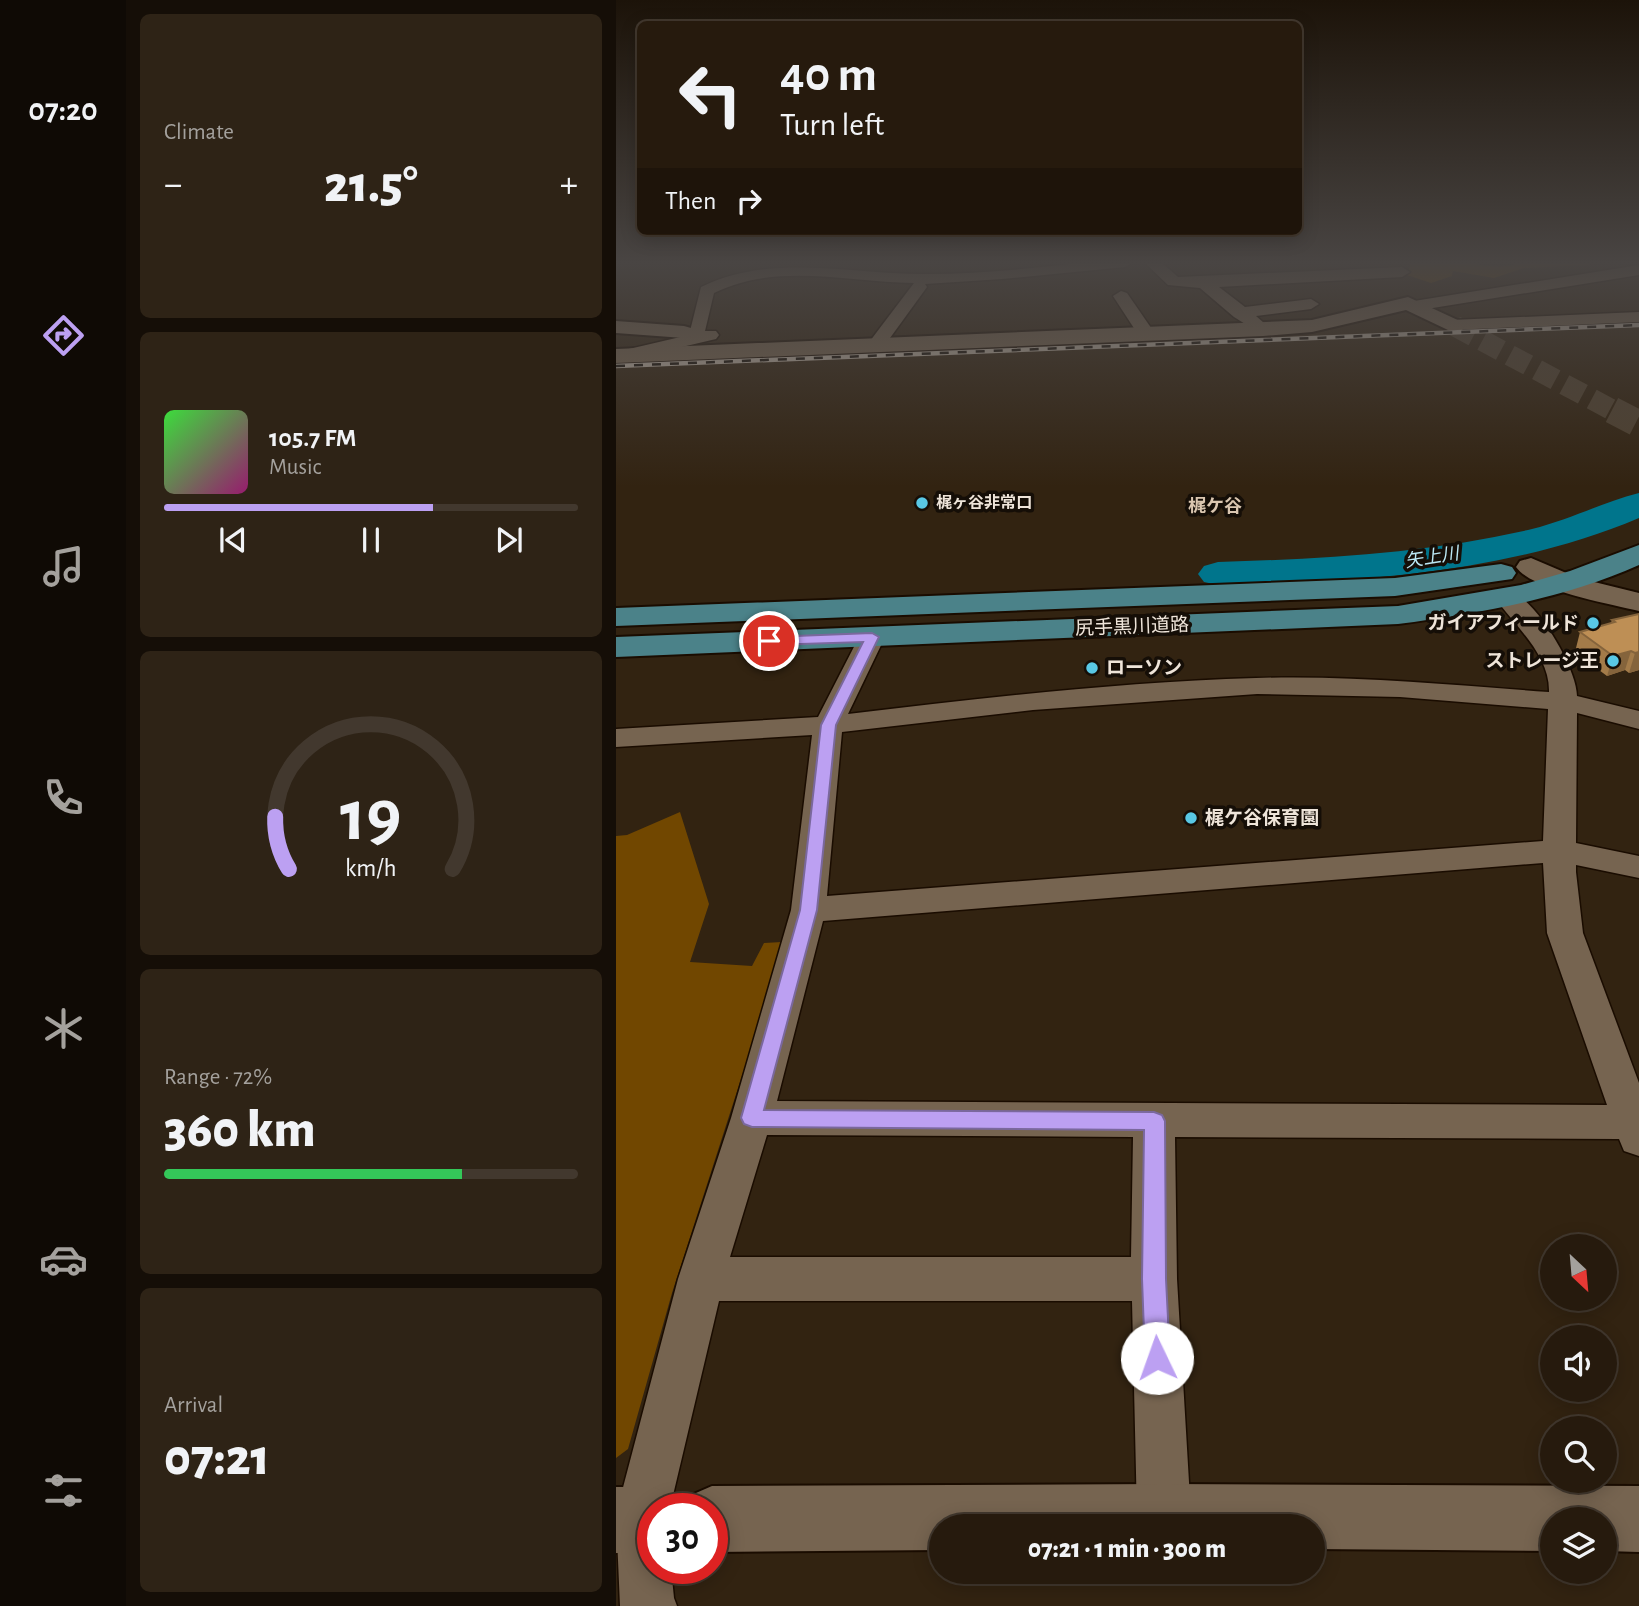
<!DOCTYPE html>
<meta charset="utf-8">
<style>
body{margin:0;font-family:"Alegreya Sans","Noto Sans JP",sans-serif;background:#2e2316;color:#f1f3f6;height:100vh;display:flex;flex-direction:column;font-size:26px;white-space:nowrap}
*{box-sizing:border-box;margin:0}
p{font-size:23px;color:#a4a19d}
.icon{flex:none;width:38px;height:38px;fill:none;stroke:currentColor;stroke-width:2;stroke-linecap:round;stroke-linejoin:round}
.map{position:relative;flex:1;overflow:hidden}
.sheet{display:flex;flex-direction:column;gap:14px;padding:14px;background:#150e07;width:490px}
.sheet>*{flex:none}
.banner{position:absolute;left:21px;top:21px;width:665px;height:214px;border-radius:10px;box-shadow:0 4px 18px #0003,0 0 0 2px #42382e;background:#261a0d;color:#f1f3f6;overflow:hidden}
.needle{width:46px;rotate:154deg}
.fabs{position:absolute;left:924px;top:1234px;display:grid;gap:14px}
.fabs a{display:grid;place-items:center;width:77px;height:77px;border-radius:50%;background:#261a0d;box-shadow:0 4px 18px #0003,0 0 0 2px #42382e;font-size:35px}
.speed{position:absolute;left:21px;top:1493px;display:flex;gap:14px;font-size:35px;font-weight:700;text-align:center}
.speed>*{display:grid;place-content:center;width:91px;height:91px;border-radius:50%;background:#261a0d;box-shadow:0 4px 18px #0003,0 0 0 2px #42382e;line-height:1}
.speed .limit{border:10px solid #d22;background:#fff;color:#111}
.pin{position:absolute;display:grid;place-items:center;width:60px;height:60px;color:#fff;margin:-30px;border:4px solid #fff;border-radius:50%;box-shadow:0 2px 7px #0007}
.me{position:absolute;width:77px;margin:-38px;rotate:357deg;stroke-linejoin:round;filter:drop-shadow(0 0 5px #0008)}
.turn{display:flex;align-items:center;gap:24px;height:147px;padding:0 28px;font-size:32px}
.turn .icon{width:91px;height:91px;stroke-width:2.5}
.turn b{display:block;font-size:49px;line-height:60px}
.then{display:flex;align-items:center;height:66px;padding:0 28px;background:#0003;gap:14px;font-size:26px}
.big{font-size:52px;font-weight:800;line-height:1.1}
.sheet .widget{flex:1;display:flex;flex-direction:column;justify-content:center;gap:10px;min-width:0;padding:0 24px;border-radius:10px;background:#2e2316}
.sheet .dial{align-items:center;gap:0}
.dial svg{height:182px;overflow:visible;fill:none;stroke:#42382e;stroke-width:7;stroke-linecap:round;text-anchor:middle}
.dial text{fill:#f1f3f6;stroke:none}
.song{display:flex;align-items:center;gap:21px}
.cover{width:84px;height:84px;border-radius:10px;background:linear-gradient(135deg,hsl(120 70% 55%),hsl(320 70% 35%))}
.played{height:7px;border-radius:4px;background:linear-gradient(90deg,#bca0f2 65%,#42382e 65%)}
.keys{display:flex;justify-content:space-around;direction:ltr}
.heat{display:flex;justify-content:space-between;align-items:center;font-size:38px;direction:ltr}
.charge{height:10px;border-radius:5px;background:linear-gradient(90deg,#34c759 72%,#42382e 0)}
.trip{position:absolute;left:313px;top:1514px;width:396px;height:70px;border-radius:35px;background:#261a0d;box-shadow:0 4px 18px #0003,0 0 0 2px #42382e;font-weight:800;line-height:70px;text-align:center}
main{display:flex;flex:1;min-height:0}
.tabs{display:flex;flex-direction:column;width:126px;justify-content:space-around;align-items:center;background:#0f0a05;color:#a4a19d}
.tabs .icon{width:49px;height:49px}
.tabs .current{color:#bca0f2}
.tabs b{font-size:32px;color:#f1f3f6}
.map>svg:first-child{display:block}
.forest{fill:#714700}
.lines{fill:none;stroke-linecap:round;stroke-linejoin:round}
.river{fill:#00758c;fill-rule:evenodd}
.secondary-tunnel-far1{stroke:#4e402f;stroke-width:21;stroke-dasharray:21 10;stroke-linecap:butt}
.secondary-tunnel{stroke:#4e402f;stroke-width:27;stroke-dasharray:27 14;stroke-linecap:butt}
.street-casing{stroke:#1a0c00;stroke-width:3}
.secondary-casing{stroke:#1a0c00;stroke-width:4}
.primary-casing{stroke:#1a0c00;stroke-width:4}
.street{fill:#766450;fill-rule:evenodd}
.secondary{fill:#766450;fill-rule:evenodd}
.primary{fill:#4b8289;fill-rule:evenodd}
.rail-casing{stroke:#bcb1a4;stroke-width:4.5}
.rail{stroke:#150e07;stroke-width:2.5;stroke-dasharray:9;stroke-linecap:butt}
.wall{fill:#a37b49}
.shaded-wall{fill:#85643c}
.building{fill:#be8f55;stroke:#85643c;stroke-width:2}
.route{fill:#bca0f2;stroke:#7a689d;stroke-width:2}
.poi-dot{fill:#59c8e5;stroke:#150e07;stroke-width:2.5}
.labels{text-anchor:middle;dominant-baseline:central;stroke-width:7;stroke-linejoin:round;paint-order:stroke}
.far-poi-label{font-size:16px;font-weight:bold;fill:#eee4d9;stroke:#150e07;text-anchor:start}
.far-neighbourhood-label{font-size:18px;font-weight:bold;fill:#dac6b0;stroke:#150e07}
.far-water-label{font-size:18px;font-style:italic;fill:#bce9f6;stroke:#150e07}
.poi-label{font-size:19px;font-weight:bold;fill:#eee4d9;stroke:#150e07;text-anchor:end}
.street-label{font-size:19px;fill:#eee4d9;stroke:#150e07}
</style>
<main>
<nav class="tabs">
<b>07:20</b>
<svg class="icon current" aria-label="directions" viewBox="0 0 24 24"><path d="M12 3l9 9-9 9-9-9zM9 14v-3h6M13 9l2 2-2 2"/></svg>
<svg class="icon" aria-label="music" viewBox="0 0 24 24"><path d="M9 18V5l10-2v13"/><circle cx="6" cy="18" r="3"/><circle cx="16" cy="16" r="3"/></svg>
<svg class="icon" aria-label="phone" viewBox="0 0 24 24"><path d="M5 4h4l2 5-3 2q2 4 5 5l2-3 5 2v4C11 20 4 13 5 4z"/></svg>
<svg class="icon" aria-label="climate" viewBox="0 0 24 24"><path d="M12 3v18M4 7l16 10M4 17L20 7"/></svg>
<svg class="icon" aria-label="car" viewBox="0 0 24 24"><path d="M5 17H2v-5l4-1 3-4h7l3 4 3 1v5h-3M9 17h6M6 11h13"/><circle cx="7" cy="17" r="2"/><circle cx="17" cy="17" r="2"/></svg>
<svg class="icon" aria-label="filters" viewBox="0 0 24 24"><path d="M4 7h16M4 17h16"/><circle cx="9" cy="7" r="2"/><circle cx="15" cy="17" r="2"/></svg>
</nav>
<section class="sheet">
<div class="widget"><p>Climate</p>
<div class="heat"><a>−</a><b class="big">21.5°</b><a>+</a></div>
</div>
<div class="widget">
<div class="song"><i class="cover"></i><div><b>105.7 FM</b><p>Music</p></div></div>
<div class="played"></div>
<div class="keys"><svg class="icon" aria-label="previous" viewBox="0 0 24 24"><path d="M18 5L8 12l10 7zM5 5v14"/></svg><svg class="icon" aria-label="pause" viewBox="0 0 24 24"><path d="M8 5v14M16 5v14"/></svg><svg class="icon" aria-label="next" viewBox="0 0 24 24"><path d="M6 5l10 7-10 7zM19 5v14"/></svg></div>
</div>
<div class="widget dial"><svg viewBox="0 0 100 80">
<path d="M14 69A42 42 0 1 1 86 69"/>
<path d="M14 69A42 42 0 0 1 8 46" stroke="#bca0f2"/>
<text x="50" y="56" font-size="32" font-weight="700">19</text>
<text x="50" y="72" font-size="11">km/h</text>
</svg></div>
<div class="widget"><p>Range · 72%</p><b class="big">360 km</b><div class="charge"></div></div>
<div class="widget"><p>Arrival</p><b class="big">07:21</b></div>
</section>
<div class="map">
<svg width="1023" height="1606" viewBox="0 0 1023 1606">
<rect width="100%" height="100%" fill="#322311"/>
<g class="forest">
<path d="M795,262C811,261 829,260 845,262C864,264 887,271 905,262H976L972,265L908,268L878,278L837,271L836,276L815,283L791,275Z"/>
<path d="M64,812L93,904L74,962L136,966L148,943L166,942L143,1023L56,1293L12,1449L0,1458V836L11,835Z"/>
</g>
<g class="lines">
<path class="river" d="M1023,493V518C915,564 790,578 673,583C645,584 615,589 588,582L582,574L588,566L602,562C707,559 813,553 916,529C953,520 987,502 1023,493Z"/>
<path class="secondary-tunnel-far1" d="M839,326L1000,412"/>
<path class="secondary-tunnel" d="M996,410L1023,424"/>
<g class="street-casing">
<g id="street">
<path d="M472,262H517L509,267L386,279L309,284L311,287L266,349L260,350L251,345L298,283C231,282 161,262 98,293L89,331H100L103,335L100,339L6,361L0,360V352L73,335L85,287C158,252 235,275 312,274C365,274 419,268 472,262Z"/>
<path d="M528,262H545L562,277L786,267L794,272L786,277L603,287L629,307L695,299L703,304L695,309L640,316L656,330L647,335L618,317L584,288L552,285Z"/>
<path d="M1023,265V275L798,311L790,306L798,301Z"/>
<path d="M505,291L511,293L540,335L537,339L531,340L525,339L497,296Z"/>
<path d="M1023,312V322L835,330L826,325L835,320Z"/>
<path d="M892,590C919,597 961,668 961,696L1023,711V729L961,713L960,843L1023,856V878L960,865V872L967,933L1023,1083V1156L1008,1151L1003,1139L559,1137L561,1279L575,1516L570,1526H526L521,1516L516,1301H103L54,1508H37V1568H55L58,1598L61,1606H4L0,1514L62,1279L115,1118L175,910L196,735L0,747V729L202,717L243,637L247,631L256,629L265,631L269,637L232,714C367,698 504,682 640,678C738,675 836,685 933,692C934,655 899,626 879,598L883,593ZM641,694L784,697L932,709L927,841L211,896L226,732L417,710ZM927,863L931,933L991,1105L161,1101L207,921ZM151,1135L517,1137L515,1257H114Z"/>
</g>
</g>
<g class="secondary-casing">
<g id="secondary">
<path d="M792,297L846,322L849,326L846,330H832L790,310L696,332L647,336L0,363V349L696,320Z"/>
<path d="M0,321L68,326L75,328L79,332L75,336L68,338L0,333Z"/>
<path d="M915,558L962,578L1023,593V611C994,604 916,590 900,567L904,561Z"/>
<path d="M548,1484L1023,1486V1552L989,1551V1519H936V1551L696,1549V1526H326V1550L96,1552V1508H68L73,1496L96,1486Z"/>
<path d="M0,1487H37L60,1497L65,1508H37V1553H0Z"/>
</g>
</g>
<g class="primary-casing">
<g id="primary">
<path d="M1023,545V565C947,599 864,613 782,624L0,657V637L782,606L905,585L954,571Z"/>
<path d="M885,564L896,567L900,573L896,579L779,596L0,626V608L779,578Z"/>
</g>
</g>
<use href="#street" class="street"/>
<use href="#secondary" class="secondary"/>
<use href="#primary" class="primary"/>
<g class="rail-casing">
<path id="rail" d="M0,366L1023,325"/>
</g>
<use href="#rail" class="rail"/>
</g>
<path class="wall" d="M1023,614V670L1013,673L1009,670L991,676L959,652L964,632L995,623L996,620Z"/>
<g class="shaded-wall">
<path d="M1015,651L1009,670L991,676L997,656Z"/>
<path d="M1023,652V670L1013,673L1019,653Z"/>
</g>
<path class="building" d="M1023,614V652L1019,653L1015,651L997,656L964,632L999,622L996,620Z"/>
<linearGradient id="sky" x2="0" y2="1"><stop stop-color="#1c1309"/><stop offset="0.54" stop-color="#494543"/><stop offset="1" stop-color="#494543" stop-opacity="0"/></linearGradient>
<rect width="1023" height="487" fill="url(#sky)"/>
<path class="route" d="M256,633L263,637L220,725L201,910L148,1110L538,1112L546,1115L549,1121L550,1279L554,1358L550,1366L541,1370L533,1366L529,1358L526,1279L528,1130L136,1127L128,1124L125,1118L184,910L205,725L247,642L153,645L147,641L153,637Z"/>
<g class="poi-dot">
<circle cx="306" cy="503" r="7"/>
<circle cx="977" cy="623" r="7"/>
<circle cx="997" cy="661" r="7"/>
<circle cx="476" cy="668" r="7"/>
<circle cx="575" cy="818" r="7"/>
</g>
<g class="labels">
<g class="far-poi-label">
<text x="320" y="503">梶ヶ谷非常口</text>
</g>
<g class="far-neighbourhood-label">
<text x="599" y="507">梶ケ谷</text>
</g>
<g class="far-water-label">
<text transform="translate(816 558) rotate(-9)">矢上川</text>
</g>
<g class="poi-label">
<text x="963" y="623">ガイアフィールド</text>
<text x="983" y="661">ストレージ王</text>
<text x="490" y="668" text-anchor="start">ローソン</text>
<text x="589" y="818" text-anchor="start">梶ケ谷保育園</text>
</g>
<g class="street-label">
<text transform="translate(516 627) rotate(-2)">尻手黒川道路</text>
</g>
</g>
</svg>
<div class="fabs">
<a><svg class="needle" viewBox="-14 -14 28 28"><path d="M0-13l5 13h-10z" fill="#e53935"/><path d="M0 13l5-13h-10z" fill="#a4a19d"/></svg></a>
<a><svg class="icon" aria-label="sound" viewBox="0 0 24 24"><path d="M4 9h4l5-4v14l-5-4H4zM17 9q2 3 0 6"/></svg></a>
<a><svg class="icon" aria-label="search" viewBox="0 0 24 24"><circle cx="10" cy="10" r="6"/><path d="M15 15l6 6"/></svg></a>
<a><svg class="icon" aria-label="layers" viewBox="0 0 24 24"><path d="M12 4l9 5-9 5-9-5zM3 14l9 5 9-5"/></svg></a>
</div>
<div class="speed"><div class="limit">30</div></div>
<div class="pin" style="left:153px;top:641px;background:#d93025"><svg class="icon" aria-label="arrive" viewBox="0 0 24 24"><path d="M6 21V4h12l-3 4 3 4H6"/></svg></div>
<svg class="me" style="left:541px;top:1358px" viewBox="-20 -20 40 40"><circle r="19" fill="#fff"/><path d="M0-13L10 11 0 6-10 11z" fill="#bca0f2"/></svg>
<div class="trip">07:21 · 1 min · 300 m</div>
<div class="banner">
<div class="turn"><svg class="icon" aria-label="left" viewBox="0 0 24 24"><path d="M17 20v-9H6M10 6l-5 5 5 5"/></svg><div><b>40 m</b>Turn left</div></div>
<div class="then">Then<svg class="icon" aria-label="right" viewBox="0 0 24 24"><path d="M7 20v-9h11M14 6l5 5-5 5"/></svg></div>
</div>
</div>
</main>
